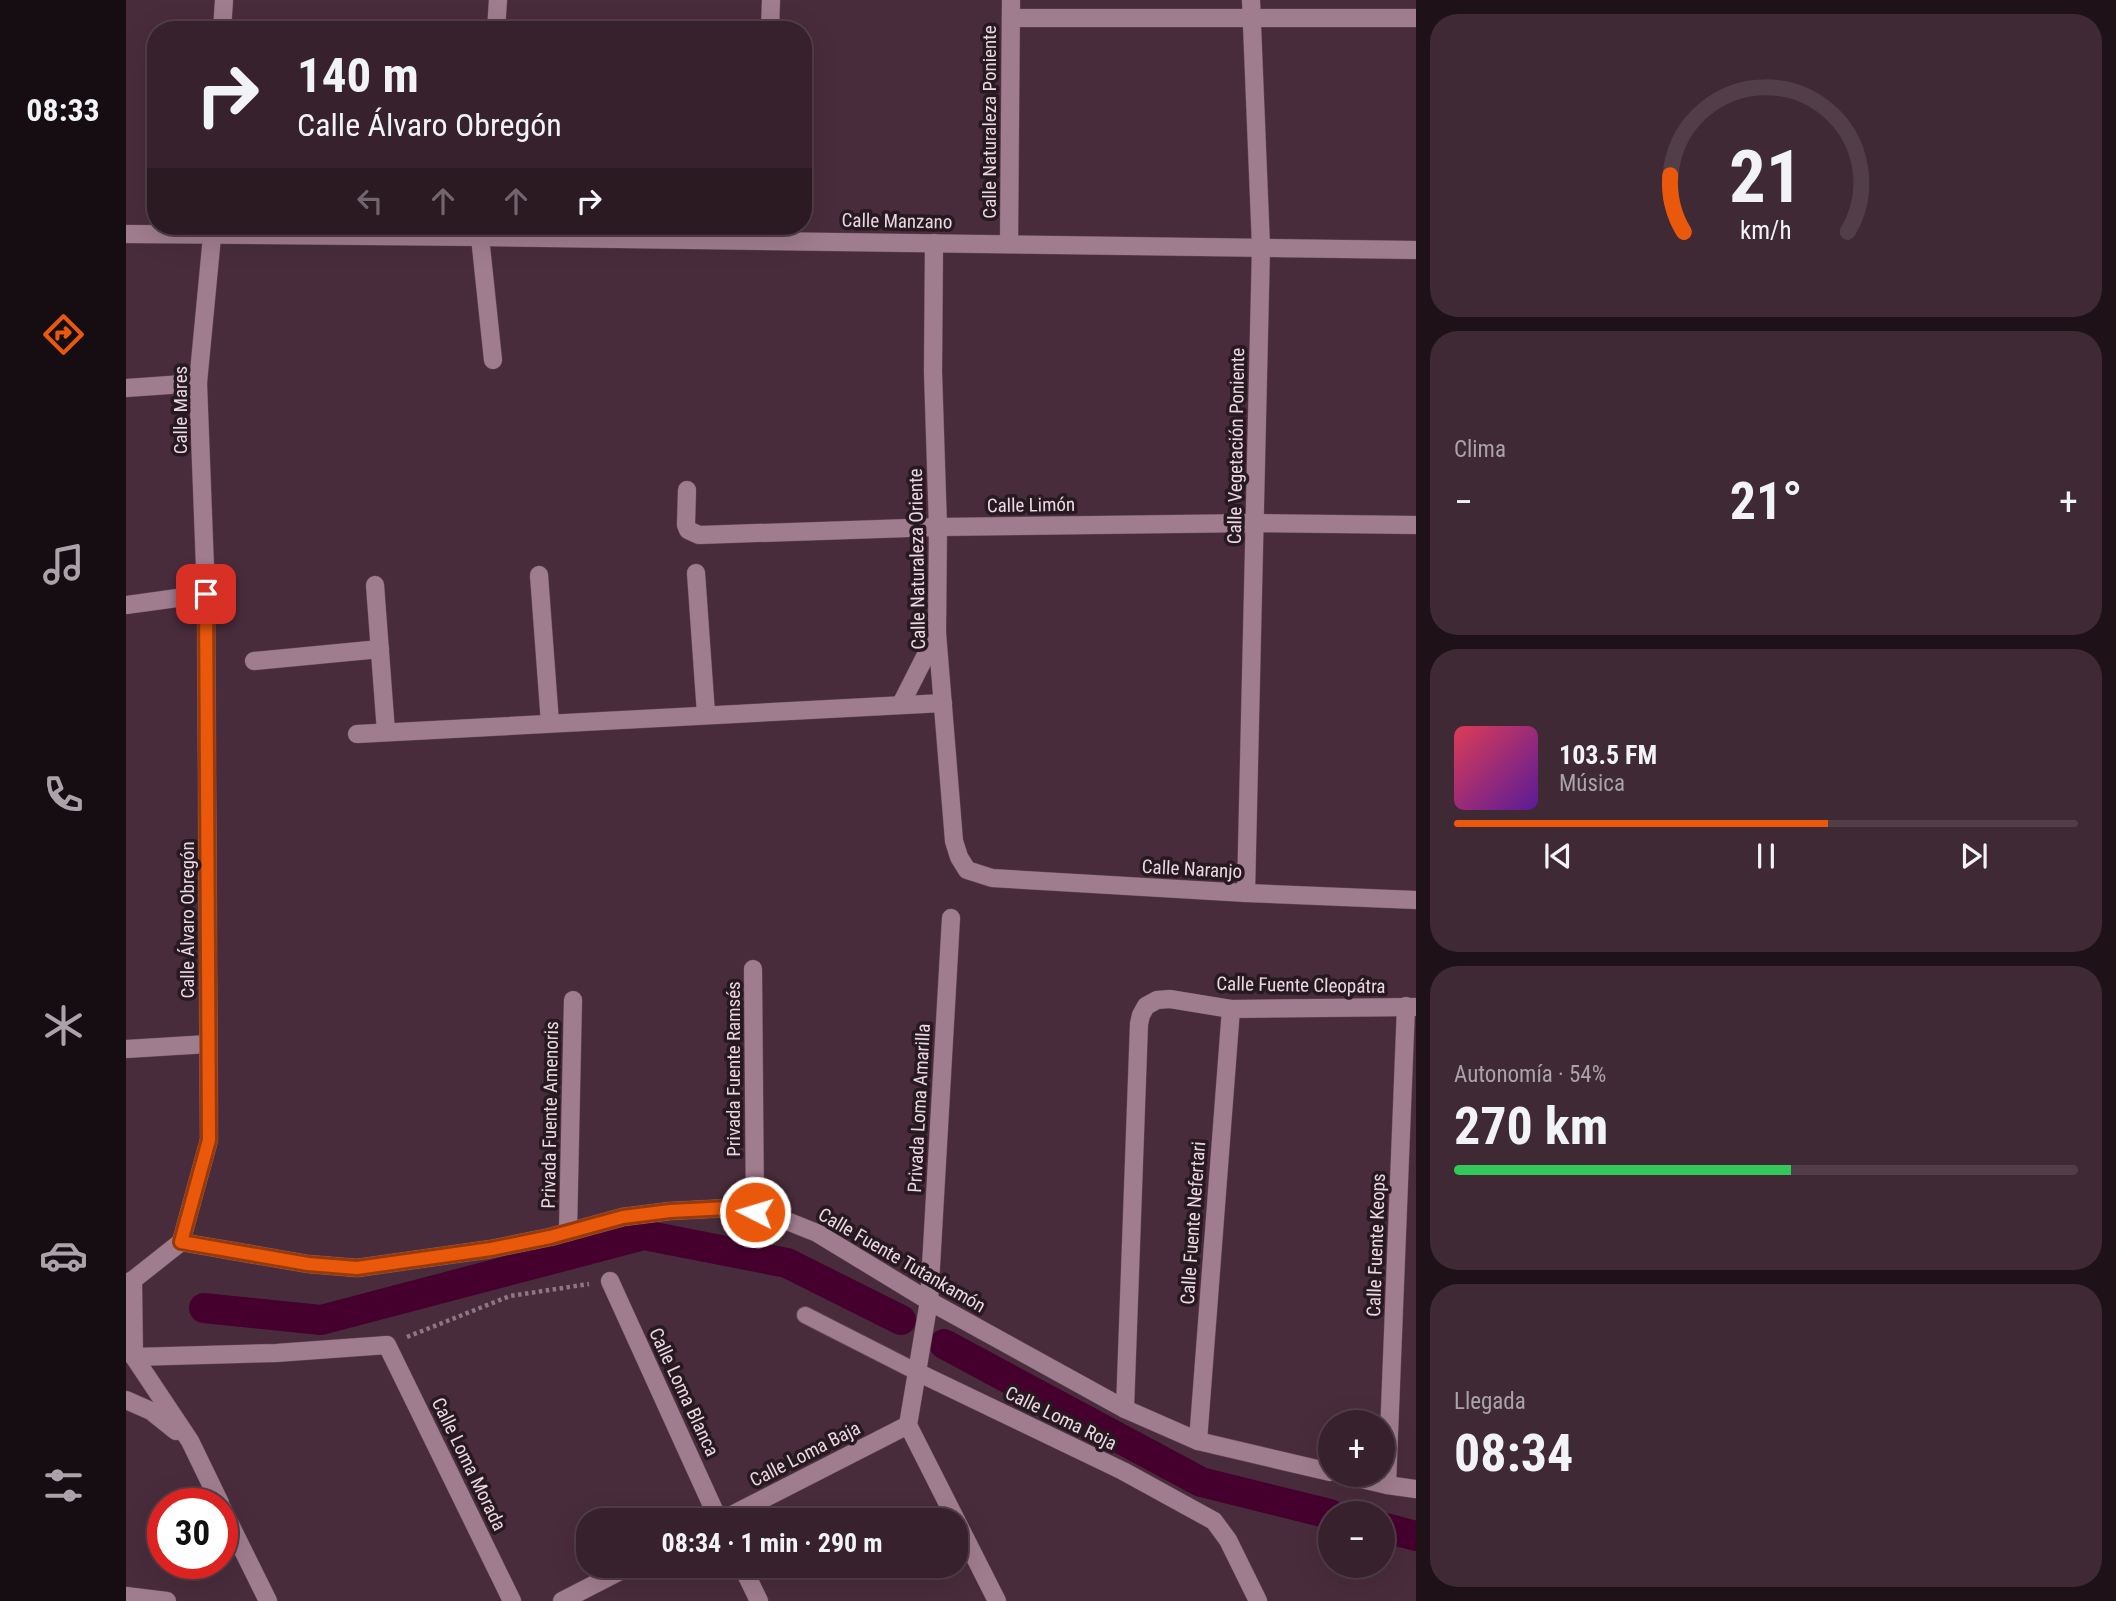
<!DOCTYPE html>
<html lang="es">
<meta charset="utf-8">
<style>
body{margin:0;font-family:"Roboto Condensed",sans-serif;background:#3e2934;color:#f1f3f6;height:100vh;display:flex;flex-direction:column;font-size:26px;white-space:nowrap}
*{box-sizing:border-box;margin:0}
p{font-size:23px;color:#aaa3a9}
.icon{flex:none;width:38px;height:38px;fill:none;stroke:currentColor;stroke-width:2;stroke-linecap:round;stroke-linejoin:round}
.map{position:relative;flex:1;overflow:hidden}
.side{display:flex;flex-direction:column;gap:14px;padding:14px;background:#1e1218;width:700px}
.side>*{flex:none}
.hud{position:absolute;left:21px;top:21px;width:665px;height:214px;border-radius:28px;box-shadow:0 7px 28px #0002,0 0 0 2px #513e48;background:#37212c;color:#f1f3f6;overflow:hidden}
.tools{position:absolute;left:1192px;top:1410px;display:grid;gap:14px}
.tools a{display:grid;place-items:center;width:77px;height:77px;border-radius:50%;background:#37212c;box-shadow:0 7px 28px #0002,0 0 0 2px #513e48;font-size:35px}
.speed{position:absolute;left:21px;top:1488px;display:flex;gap:14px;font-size:35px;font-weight:700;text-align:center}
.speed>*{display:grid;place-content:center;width:91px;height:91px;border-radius:50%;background:#37212c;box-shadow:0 7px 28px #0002,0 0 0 2px #513e48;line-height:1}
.speed .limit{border:10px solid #d22;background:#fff;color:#111}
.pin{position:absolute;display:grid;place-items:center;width:60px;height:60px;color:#fff;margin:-30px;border-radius:14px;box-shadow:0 4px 10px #0006}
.me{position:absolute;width:77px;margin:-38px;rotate:275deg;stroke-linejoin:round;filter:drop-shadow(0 0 5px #0008)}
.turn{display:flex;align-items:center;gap:24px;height:147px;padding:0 35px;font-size:32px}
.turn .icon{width:91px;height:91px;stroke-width:2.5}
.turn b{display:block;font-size:49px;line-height:60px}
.lanes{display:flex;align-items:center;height:66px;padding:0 35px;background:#0003;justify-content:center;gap:35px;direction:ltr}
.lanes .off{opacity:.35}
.big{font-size:52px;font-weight:700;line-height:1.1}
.side .widget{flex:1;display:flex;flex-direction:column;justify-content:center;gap:10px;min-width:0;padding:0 24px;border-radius:28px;background:#3e2934}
.side .dial{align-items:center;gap:0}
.dial svg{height:182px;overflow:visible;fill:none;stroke:#513e48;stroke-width:7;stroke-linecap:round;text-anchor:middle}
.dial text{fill:#f1f3f6;stroke:none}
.song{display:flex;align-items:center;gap:21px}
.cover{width:84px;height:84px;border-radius:10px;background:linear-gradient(135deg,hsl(350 70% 55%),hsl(270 70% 35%))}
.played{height:7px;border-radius:4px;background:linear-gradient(90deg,#ea580c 60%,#513e48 60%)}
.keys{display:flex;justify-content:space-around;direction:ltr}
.heat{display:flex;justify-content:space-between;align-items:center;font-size:38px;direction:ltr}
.charge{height:10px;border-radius:5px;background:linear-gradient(90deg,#34c759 54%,#513e48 0)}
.trip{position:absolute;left:450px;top:1508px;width:392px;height:70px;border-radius:28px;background:#37212c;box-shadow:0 7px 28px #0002,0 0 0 2px #513e48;font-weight:700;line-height:70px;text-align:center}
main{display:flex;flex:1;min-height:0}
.menu{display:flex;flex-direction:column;width:126px;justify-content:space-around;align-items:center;background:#160d12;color:#aaa3a9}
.menu .icon{width:49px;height:49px}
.menu .current{color:#ea580c}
.menu b{font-size:32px;color:#f1f3f6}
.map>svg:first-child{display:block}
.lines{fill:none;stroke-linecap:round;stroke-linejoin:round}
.canal{stroke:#46002e;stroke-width:30}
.service-casing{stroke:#634a57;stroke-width:18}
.minor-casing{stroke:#634a57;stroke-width:19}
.path{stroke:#8f7683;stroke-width:4.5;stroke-dasharray:3.5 3.5;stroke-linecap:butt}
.service{stroke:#a07d8e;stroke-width:16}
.minor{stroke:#a07d8e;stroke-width:18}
.route-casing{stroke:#983908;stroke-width:18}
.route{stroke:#ea580c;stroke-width:12}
.labels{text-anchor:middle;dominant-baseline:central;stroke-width:7;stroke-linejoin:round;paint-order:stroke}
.street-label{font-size:19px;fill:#ebd7e1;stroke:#271920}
</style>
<main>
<nav class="menu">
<b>08:33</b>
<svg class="icon current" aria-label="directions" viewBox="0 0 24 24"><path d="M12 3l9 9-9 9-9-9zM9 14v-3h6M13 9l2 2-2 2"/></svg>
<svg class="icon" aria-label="music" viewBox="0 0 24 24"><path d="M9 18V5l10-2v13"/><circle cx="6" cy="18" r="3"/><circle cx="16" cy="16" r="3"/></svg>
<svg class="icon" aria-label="phone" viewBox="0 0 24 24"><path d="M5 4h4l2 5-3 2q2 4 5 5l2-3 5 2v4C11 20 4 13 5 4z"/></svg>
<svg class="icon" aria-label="climate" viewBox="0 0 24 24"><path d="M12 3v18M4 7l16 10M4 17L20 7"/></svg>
<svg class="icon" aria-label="car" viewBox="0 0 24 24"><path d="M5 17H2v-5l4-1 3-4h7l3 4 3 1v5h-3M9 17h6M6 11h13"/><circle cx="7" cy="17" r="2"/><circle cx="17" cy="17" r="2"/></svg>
<svg class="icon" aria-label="filters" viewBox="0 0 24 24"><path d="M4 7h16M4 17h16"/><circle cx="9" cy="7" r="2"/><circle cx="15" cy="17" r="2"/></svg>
</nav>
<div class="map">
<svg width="1290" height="1601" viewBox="0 0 1290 1601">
<rect width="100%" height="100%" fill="#492c3b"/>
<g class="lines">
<g class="canal">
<path d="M78,1308L195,1320L518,1235L661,1263L775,1320"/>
<path d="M818,1344L1075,1482L1204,1514"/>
<path d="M1256,1527L1290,1536"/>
</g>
<g class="service-casing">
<path id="service" d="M679,1315L791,1372"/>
</g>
<g class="minor-casing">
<g id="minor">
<path d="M885,18H1290"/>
<path d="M96,30L98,0"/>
<path d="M370,30L372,0"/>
<path d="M644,30L645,0"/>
<path d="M355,226L354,237L367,360"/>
<path d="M0,234L354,237L1290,250"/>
<path d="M808,243L807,372L812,527L811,633L828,841L833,857L841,870L866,878L1120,893L1290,900"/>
<path d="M883,244L885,0"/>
<path d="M0,388L72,383"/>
<path d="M561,490L560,525L562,530L573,535L812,527L1129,523L1290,525"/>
<path d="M570,573L580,714"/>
<path d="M413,575L424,723"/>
<path d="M249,585L260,732"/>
<path d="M0,605L80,594"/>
<path d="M128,661L254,649"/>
<path d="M775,704L811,633"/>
<path d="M231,734L817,703"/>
<path d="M1120,893L1135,247L1125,0"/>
<path d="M825,918L803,1301L782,1425L871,1601"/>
<path d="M627,969L629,1212"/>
<path d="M0,1049L82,1044"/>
<path d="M442,1231L447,1000"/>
<path d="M55,1242L182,1264L231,1268L365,1249L424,1237L497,1217L544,1211L603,1208L629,1212L661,1221L691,1233L803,1301L999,1409L1072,1441L1204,1472"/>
<path d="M55,1242L83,1140L80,594L72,383L87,226"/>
<path d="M7,1280L8,1357L64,1441L94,1503"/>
<path d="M484,1281L593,1521"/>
<path d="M0,1283L7,1280L55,1242"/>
<path d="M8,1357L150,1353L261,1345L386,1601"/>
<path d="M791,1372L997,1471L1088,1521L1102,1540L1132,1601"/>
<path d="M0,1400L25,1411L50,1431"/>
<path d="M999,1409L1013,1024L1015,1015L1020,1006L1031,1000L1044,999L1105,1009L1290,1007"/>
<path d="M1072,1441L1105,1009"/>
<path d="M1218,1475L1261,1485L1290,1489"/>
<path d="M1261,1485L1280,1006"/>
<path d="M96,1508L142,1601"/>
<path d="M594,1521L782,1425"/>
<path d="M616,1566L633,1601"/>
<path d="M0,1596L41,1601"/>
<path d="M436,1601L504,1566"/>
</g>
</g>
<path class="path" d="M281,1337L384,1296L463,1284"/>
<use href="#service" class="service"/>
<use href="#minor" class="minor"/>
</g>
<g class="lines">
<g class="route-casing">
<path id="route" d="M80,594L83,1140L55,1242L182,1264L231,1268L365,1249L424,1237L497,1217L544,1211L603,1208L629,1212"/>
</g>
<use href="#route" class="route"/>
</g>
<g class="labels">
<g class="street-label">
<text transform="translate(863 122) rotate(-90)">Calle Naturaleza Poniente</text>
<text transform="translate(771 221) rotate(1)">Calle Manzano</text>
<text transform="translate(54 410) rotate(-90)">Calle Mares</text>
<text transform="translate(1110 446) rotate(-89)">Calle Vegetación Poniente</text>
<text transform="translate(905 505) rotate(-1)">Calle Limón</text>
<text transform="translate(791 559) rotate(-91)">Calle Naturaleza Oriente</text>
<text transform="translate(1066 869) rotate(3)">Calle Naranjo</text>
<text transform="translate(61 920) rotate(-90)">Calle Álvaro Obregón</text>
<text transform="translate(1175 985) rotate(1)">Calle Fuente Cleopátra</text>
<text transform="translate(607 1069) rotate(-90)">Privada Fuente Ramsés</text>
<text transform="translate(793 1108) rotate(-87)">Privada Loma Amarilla</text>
<text transform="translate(424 1115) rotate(-89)">Privada Fuente Amenoris</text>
<text transform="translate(1067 1223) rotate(-86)">Calle Fuente Nefertari</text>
<text transform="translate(1250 1245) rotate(-88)">Calle Fuente Keops</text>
<text transform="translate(776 1260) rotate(30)">Calle Fuente Tutankamón</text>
<text transform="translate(558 1392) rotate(65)">Calle Loma Blanca</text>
<text transform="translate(935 1418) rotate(26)">Calle Loma Roja</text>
<text transform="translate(679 1454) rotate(-27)">Calle Loma Baja</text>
<text transform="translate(343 1464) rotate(64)">Calle Loma Morada</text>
</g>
</g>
</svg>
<div class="tools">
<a>+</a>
<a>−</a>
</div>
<div class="speed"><div class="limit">30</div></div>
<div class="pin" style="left:80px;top:594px;background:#d93025"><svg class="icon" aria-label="arrive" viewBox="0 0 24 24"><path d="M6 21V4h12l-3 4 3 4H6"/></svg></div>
<svg class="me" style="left:629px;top:1212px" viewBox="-20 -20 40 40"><circle r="17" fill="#ea580c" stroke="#fff" stroke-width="3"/><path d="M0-11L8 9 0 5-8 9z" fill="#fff"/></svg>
<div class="trip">08:34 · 1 min · 290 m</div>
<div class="hud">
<div class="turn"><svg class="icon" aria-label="right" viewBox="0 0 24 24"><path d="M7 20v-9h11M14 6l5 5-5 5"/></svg><div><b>140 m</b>Calle Álvaro Obregón</div></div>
<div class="lanes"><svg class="icon off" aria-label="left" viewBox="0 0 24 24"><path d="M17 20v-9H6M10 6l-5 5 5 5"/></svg><svg class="icon off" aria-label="ahead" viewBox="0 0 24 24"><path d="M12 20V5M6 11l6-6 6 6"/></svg><svg class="icon off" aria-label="ahead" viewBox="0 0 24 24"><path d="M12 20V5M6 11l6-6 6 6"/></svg><svg class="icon" aria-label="right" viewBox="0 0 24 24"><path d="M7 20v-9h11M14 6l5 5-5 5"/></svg></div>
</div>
</div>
<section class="side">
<div class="widget dial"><svg viewBox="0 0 100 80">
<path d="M14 69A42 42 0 1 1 86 69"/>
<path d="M14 69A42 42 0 0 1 8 44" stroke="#ea580c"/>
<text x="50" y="56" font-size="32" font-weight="700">21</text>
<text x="50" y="72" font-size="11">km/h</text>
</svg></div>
<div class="widget"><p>Clima</p>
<div class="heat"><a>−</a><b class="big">21°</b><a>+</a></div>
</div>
<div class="widget">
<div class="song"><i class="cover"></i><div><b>103.5 FM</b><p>Música</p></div></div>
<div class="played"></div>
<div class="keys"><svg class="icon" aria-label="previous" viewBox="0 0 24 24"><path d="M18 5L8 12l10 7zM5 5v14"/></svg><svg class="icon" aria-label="pause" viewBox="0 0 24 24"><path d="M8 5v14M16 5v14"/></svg><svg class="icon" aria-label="next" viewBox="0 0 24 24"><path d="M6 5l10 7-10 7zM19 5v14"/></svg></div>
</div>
<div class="widget"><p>Autonomía · 54%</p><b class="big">270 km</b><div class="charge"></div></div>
<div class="widget"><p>Llegada</p><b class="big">08:34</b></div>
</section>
</main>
